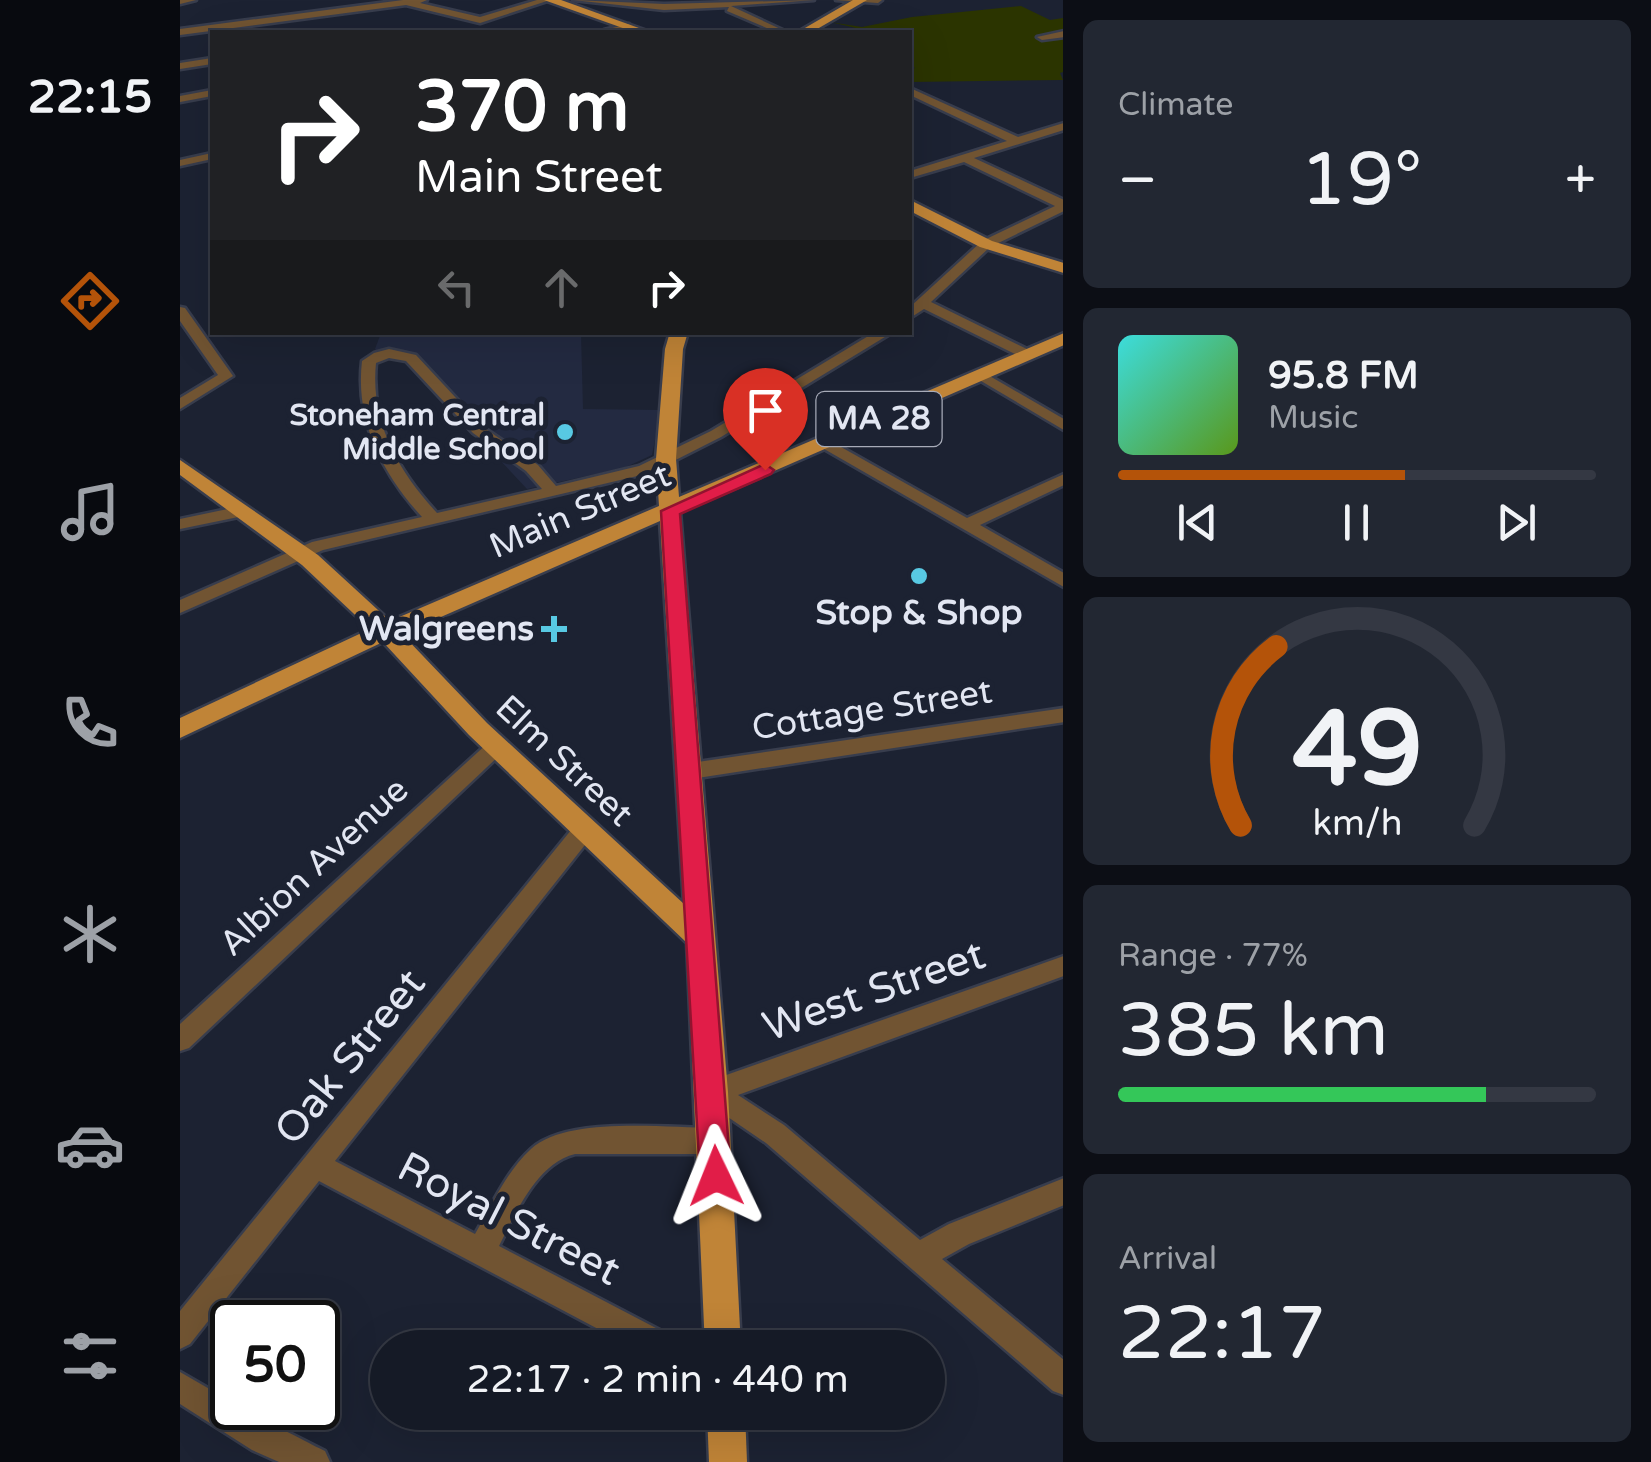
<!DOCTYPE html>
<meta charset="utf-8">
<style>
body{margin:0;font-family:"Varela Round",sans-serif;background:#222732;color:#f1f3f6;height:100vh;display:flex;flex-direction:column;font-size:38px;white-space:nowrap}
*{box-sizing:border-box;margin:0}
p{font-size:32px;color:#9da1a7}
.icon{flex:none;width:55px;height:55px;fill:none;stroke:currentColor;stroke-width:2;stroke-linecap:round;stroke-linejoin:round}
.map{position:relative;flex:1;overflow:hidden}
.drawer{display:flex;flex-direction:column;gap:20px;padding:20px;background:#0c0e15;width:588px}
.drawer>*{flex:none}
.guide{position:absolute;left:30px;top:30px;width:702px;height:305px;border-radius:0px;box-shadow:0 10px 40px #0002,0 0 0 2px #343843;background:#202124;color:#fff;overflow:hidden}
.speed{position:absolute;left:30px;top:1300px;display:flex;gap:20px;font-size:50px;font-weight:700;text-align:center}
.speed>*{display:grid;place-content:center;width:130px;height:130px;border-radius:50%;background:#151a26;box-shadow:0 10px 40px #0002,0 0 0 2px #343843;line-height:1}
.speed .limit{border:5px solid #111;border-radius:15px;background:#fff;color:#111}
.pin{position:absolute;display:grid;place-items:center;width:85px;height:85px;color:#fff;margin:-102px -42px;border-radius:50% 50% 50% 0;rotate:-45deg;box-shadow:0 0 10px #0007}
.pin .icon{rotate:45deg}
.me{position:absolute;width:110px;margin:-55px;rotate:358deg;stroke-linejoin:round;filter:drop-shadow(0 0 8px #0008)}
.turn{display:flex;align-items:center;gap:35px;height:210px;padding:0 40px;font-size:45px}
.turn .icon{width:130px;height:130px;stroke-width:2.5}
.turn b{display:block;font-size:70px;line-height:85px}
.lanes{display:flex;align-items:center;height:95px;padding:0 40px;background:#0003;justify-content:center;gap:50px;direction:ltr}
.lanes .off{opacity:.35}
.big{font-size:75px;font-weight:600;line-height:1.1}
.drawer .tile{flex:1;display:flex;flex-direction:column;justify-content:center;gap:15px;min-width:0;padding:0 35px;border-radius:15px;background:#222732}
.drawer .dial{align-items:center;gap:0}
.dial svg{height:260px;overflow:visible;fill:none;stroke:#343843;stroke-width:7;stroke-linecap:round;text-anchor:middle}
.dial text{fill:#f1f3f6;stroke:none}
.song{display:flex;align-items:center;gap:30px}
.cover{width:120px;height:120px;border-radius:15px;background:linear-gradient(135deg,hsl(180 70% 55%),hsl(90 70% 35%))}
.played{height:10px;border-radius:5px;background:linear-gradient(90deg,#b45309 60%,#343843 60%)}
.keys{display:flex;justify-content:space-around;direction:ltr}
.heat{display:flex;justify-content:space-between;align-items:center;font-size:55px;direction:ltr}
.charge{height:15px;border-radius:8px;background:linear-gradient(90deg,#34c759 77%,#343843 0)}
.trip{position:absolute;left:190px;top:1330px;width:575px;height:100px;border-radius:50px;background:#151a26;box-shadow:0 10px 40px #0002,0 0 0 2px #343843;font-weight:600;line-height:100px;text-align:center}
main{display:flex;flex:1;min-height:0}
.tabs{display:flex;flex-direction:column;width:180px;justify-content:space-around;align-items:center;background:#080a0f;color:#9da1a7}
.tabs .icon{width:70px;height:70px}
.tabs .current{color:#b45309}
.tabs b{font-size:45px;color:#f1f3f6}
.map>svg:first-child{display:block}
.built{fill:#232a41}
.green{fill:#2b3400}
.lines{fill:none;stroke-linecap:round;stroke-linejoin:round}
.minor-casing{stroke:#383d4d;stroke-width:5}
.major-casing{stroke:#383d4d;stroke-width:5}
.minor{fill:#715432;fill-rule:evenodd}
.major{fill:#c08437;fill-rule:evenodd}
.route{fill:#e11d48;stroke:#92132f;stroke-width:2.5}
.poi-dot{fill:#58c9e3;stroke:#1c2232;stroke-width:4}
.labels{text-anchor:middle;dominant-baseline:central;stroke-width:10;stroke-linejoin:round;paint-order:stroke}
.far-poi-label{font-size:30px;font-weight:bold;fill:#e2e6f2;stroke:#1c2232;text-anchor:end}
.shield{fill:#1c2232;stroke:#a7abb8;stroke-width:2.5}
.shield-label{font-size:32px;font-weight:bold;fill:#e2e6f2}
.street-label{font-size:35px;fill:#e2e6f2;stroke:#1c2232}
.poi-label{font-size:35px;font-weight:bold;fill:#e2e6f2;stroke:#1c2232}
.near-street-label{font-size:42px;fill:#e2e6f2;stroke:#1c2232}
</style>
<main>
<nav class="tabs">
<b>22:15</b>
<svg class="icon current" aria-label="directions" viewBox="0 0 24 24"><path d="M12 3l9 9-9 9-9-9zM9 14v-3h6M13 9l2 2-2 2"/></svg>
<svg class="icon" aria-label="music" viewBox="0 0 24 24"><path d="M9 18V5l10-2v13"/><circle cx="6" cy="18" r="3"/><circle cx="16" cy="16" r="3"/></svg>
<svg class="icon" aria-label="phone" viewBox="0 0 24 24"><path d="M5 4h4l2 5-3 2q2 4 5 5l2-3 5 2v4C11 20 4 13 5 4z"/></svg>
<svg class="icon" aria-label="climate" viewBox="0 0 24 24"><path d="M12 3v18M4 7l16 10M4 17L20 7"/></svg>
<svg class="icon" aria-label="car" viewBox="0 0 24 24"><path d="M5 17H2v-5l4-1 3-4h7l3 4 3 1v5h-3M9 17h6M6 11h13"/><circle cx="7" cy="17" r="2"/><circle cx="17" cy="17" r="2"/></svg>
<svg class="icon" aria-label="filters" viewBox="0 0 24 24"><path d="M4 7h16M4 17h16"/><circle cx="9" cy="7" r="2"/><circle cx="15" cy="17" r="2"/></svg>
</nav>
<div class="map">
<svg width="884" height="1462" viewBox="0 0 884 1462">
<rect width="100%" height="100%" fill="#1c2232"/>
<path class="built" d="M201,333H401L403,409L481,410L472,455L444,468L347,489L229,363L223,358H203L195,349Z"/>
<path class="green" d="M841,6L870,20L883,18V72L880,73L883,80L730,82V71L735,68L730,64V32H671L676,28L650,22L682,27L732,17Z"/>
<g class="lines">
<g class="minor-casing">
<g id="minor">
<path d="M0,0H16L0,4Z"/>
<path d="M223,0H247L240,3L300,17L357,0H370L300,23L226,5L0,35V29Z"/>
<path d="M393,0L484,4L634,0L551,6L607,32H596L547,11L549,7L484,10Z"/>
<path d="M656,0H702L698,3Z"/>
<path d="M449,24L452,29L422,32L424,30Z"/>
<path d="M884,31V37L862,40L857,37Z"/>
<path d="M32,58V64L0,69V63Z"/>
<path d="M730,88L838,137L884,123V130L794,158L884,200V211L810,247L751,302L851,351V357H841L744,309L730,318V307L802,241L875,206L784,162L730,178V171L827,141L730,95Z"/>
<path d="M32,90V96L0,102V96Z"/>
<path d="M32,153V159L0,166V160Z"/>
<path d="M0,307L5,308L53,376L0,409V398L38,375L0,321Z"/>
<path d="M695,332H713L541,437L470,473L143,550L0,613V600L132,542L242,517C202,473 175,421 182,361L194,353L209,349L236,355L303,427L358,465L376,486L459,466L531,431ZM209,358L226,361L293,433L346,471L362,489L257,513C218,471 190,422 196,363Z"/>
<path d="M801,371L884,419V430L796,378L794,375Z"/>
<path d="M645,438L787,518L884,474V485L800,525L884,573V587L639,446L637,443Z"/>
<path d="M62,506L70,511L68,515L0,529V519Z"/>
<path d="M884,708V722L511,779L504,776L501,771L504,766L511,763Z"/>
<path d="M316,740L326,747L323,752L9,1048L0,1051V1024L309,742Z"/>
<path d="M404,822L412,824L415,830L412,836L155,1161L295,1234C312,1205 326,1172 351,1149C387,1116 485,1128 534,1128L543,1132L547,1141L543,1150L534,1154H395C356,1164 336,1213 319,1246L495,1338L499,1348H454L139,1181L10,1344L0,1349V1311L396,824Z"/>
<path d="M884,956V976L558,1095L604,1125L740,1240L769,1224L884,1178V1205L789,1244L762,1259L884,1360V1395L873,1391L586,1143L523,1100L519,1092L523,1084L532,1080Z"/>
<path d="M0,1372L52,1402V1408C64,1408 128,1443 145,1451L150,1462H99L72,1450L0,1404Z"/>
</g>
</g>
<g class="major-casing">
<g id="major">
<path d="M364,0H381L470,32H454Z"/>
<path d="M673,0H687L632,32H618Z"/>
<path d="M730,200L812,241L884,263V273L800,247L730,211Z"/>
<path d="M490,332H508L503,349L496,459L499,497L884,333V345L500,512L548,1092L561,1348H525L507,943L289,735L203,642L0,738V718L190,629L122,565L0,475V460L138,555L210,621L479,506L476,459L485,349ZM480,521L504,904L307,723L222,634Z"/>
<path d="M527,1412H565L567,1462H529Z"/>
</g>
</g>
<use href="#minor" class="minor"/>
<use href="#major" class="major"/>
</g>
<path class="route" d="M585,464L594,470L591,474L500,514L551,1176L546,1186L536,1190L525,1186L520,1176L481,511Z"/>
<g class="poi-dot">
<circle cx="385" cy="432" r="10"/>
<circle cx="739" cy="576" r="10"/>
<path d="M369 614h10v10h10v10h-10v10h-10v-10h-10v-10h10z"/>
</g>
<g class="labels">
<g class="far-poi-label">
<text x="365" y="415">Stoneham Central<tspan x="365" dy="34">Middle School</tspan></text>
</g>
<rect class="shield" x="636.5" y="392" width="125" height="54" rx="8"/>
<g class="shield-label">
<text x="699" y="419">MA 28</text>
</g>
<g class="street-label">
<text transform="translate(400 511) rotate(-23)">Main Street</text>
<text transform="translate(692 710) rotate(-9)">Cottage Street</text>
<text transform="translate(384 761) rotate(43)">Elm Street</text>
<text transform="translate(134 867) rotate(-43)">Albion Avenue</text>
</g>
<g class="poi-label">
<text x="739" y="613">Stop &amp; Shop</text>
<text x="354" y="629" text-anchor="end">Walgreens</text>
</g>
<g class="near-street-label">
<text transform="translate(694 991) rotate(-19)">West Street</text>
<text transform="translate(170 1057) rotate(-51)">Oak Street</text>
<text transform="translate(329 1219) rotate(27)">Royal Street</text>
</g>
</g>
</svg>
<div class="speed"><div class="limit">50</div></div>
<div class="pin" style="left:585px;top:470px;background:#d93025"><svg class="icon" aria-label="arrive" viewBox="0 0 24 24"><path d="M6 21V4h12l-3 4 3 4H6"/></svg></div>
<svg class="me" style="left:536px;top:1176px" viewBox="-20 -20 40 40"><path d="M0-17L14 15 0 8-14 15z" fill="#e11d48" stroke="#fff" stroke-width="4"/></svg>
<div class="trip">22:17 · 2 min · 440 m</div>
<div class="guide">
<div class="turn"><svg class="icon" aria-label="right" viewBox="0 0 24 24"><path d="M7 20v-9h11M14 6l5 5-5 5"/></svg><div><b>370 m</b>Main Street</div></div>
<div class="lanes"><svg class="icon off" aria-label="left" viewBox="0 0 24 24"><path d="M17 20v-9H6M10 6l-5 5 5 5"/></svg><svg class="icon off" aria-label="ahead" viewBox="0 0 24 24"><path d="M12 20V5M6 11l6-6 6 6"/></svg><svg class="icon" aria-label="right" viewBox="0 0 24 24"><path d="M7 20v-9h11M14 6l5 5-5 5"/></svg></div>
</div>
</div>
<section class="drawer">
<div class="tile"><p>Climate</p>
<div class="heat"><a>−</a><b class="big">19°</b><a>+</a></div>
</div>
<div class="tile">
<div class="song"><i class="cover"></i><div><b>95.8 FM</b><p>Music</p></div></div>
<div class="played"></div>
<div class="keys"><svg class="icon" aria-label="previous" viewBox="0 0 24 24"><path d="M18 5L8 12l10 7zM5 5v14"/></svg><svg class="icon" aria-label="pause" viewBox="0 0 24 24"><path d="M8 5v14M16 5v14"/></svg><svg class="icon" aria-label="next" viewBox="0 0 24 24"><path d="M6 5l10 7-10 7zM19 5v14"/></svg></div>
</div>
<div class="tile dial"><svg viewBox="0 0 100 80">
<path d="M14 69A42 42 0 1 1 86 69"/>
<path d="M14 69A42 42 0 0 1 25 14" stroke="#b45309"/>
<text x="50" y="56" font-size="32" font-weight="700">49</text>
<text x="50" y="72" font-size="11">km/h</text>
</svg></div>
<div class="tile"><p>Range · 77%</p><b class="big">385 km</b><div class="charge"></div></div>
<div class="tile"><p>Arrival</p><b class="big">22:17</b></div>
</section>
</main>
